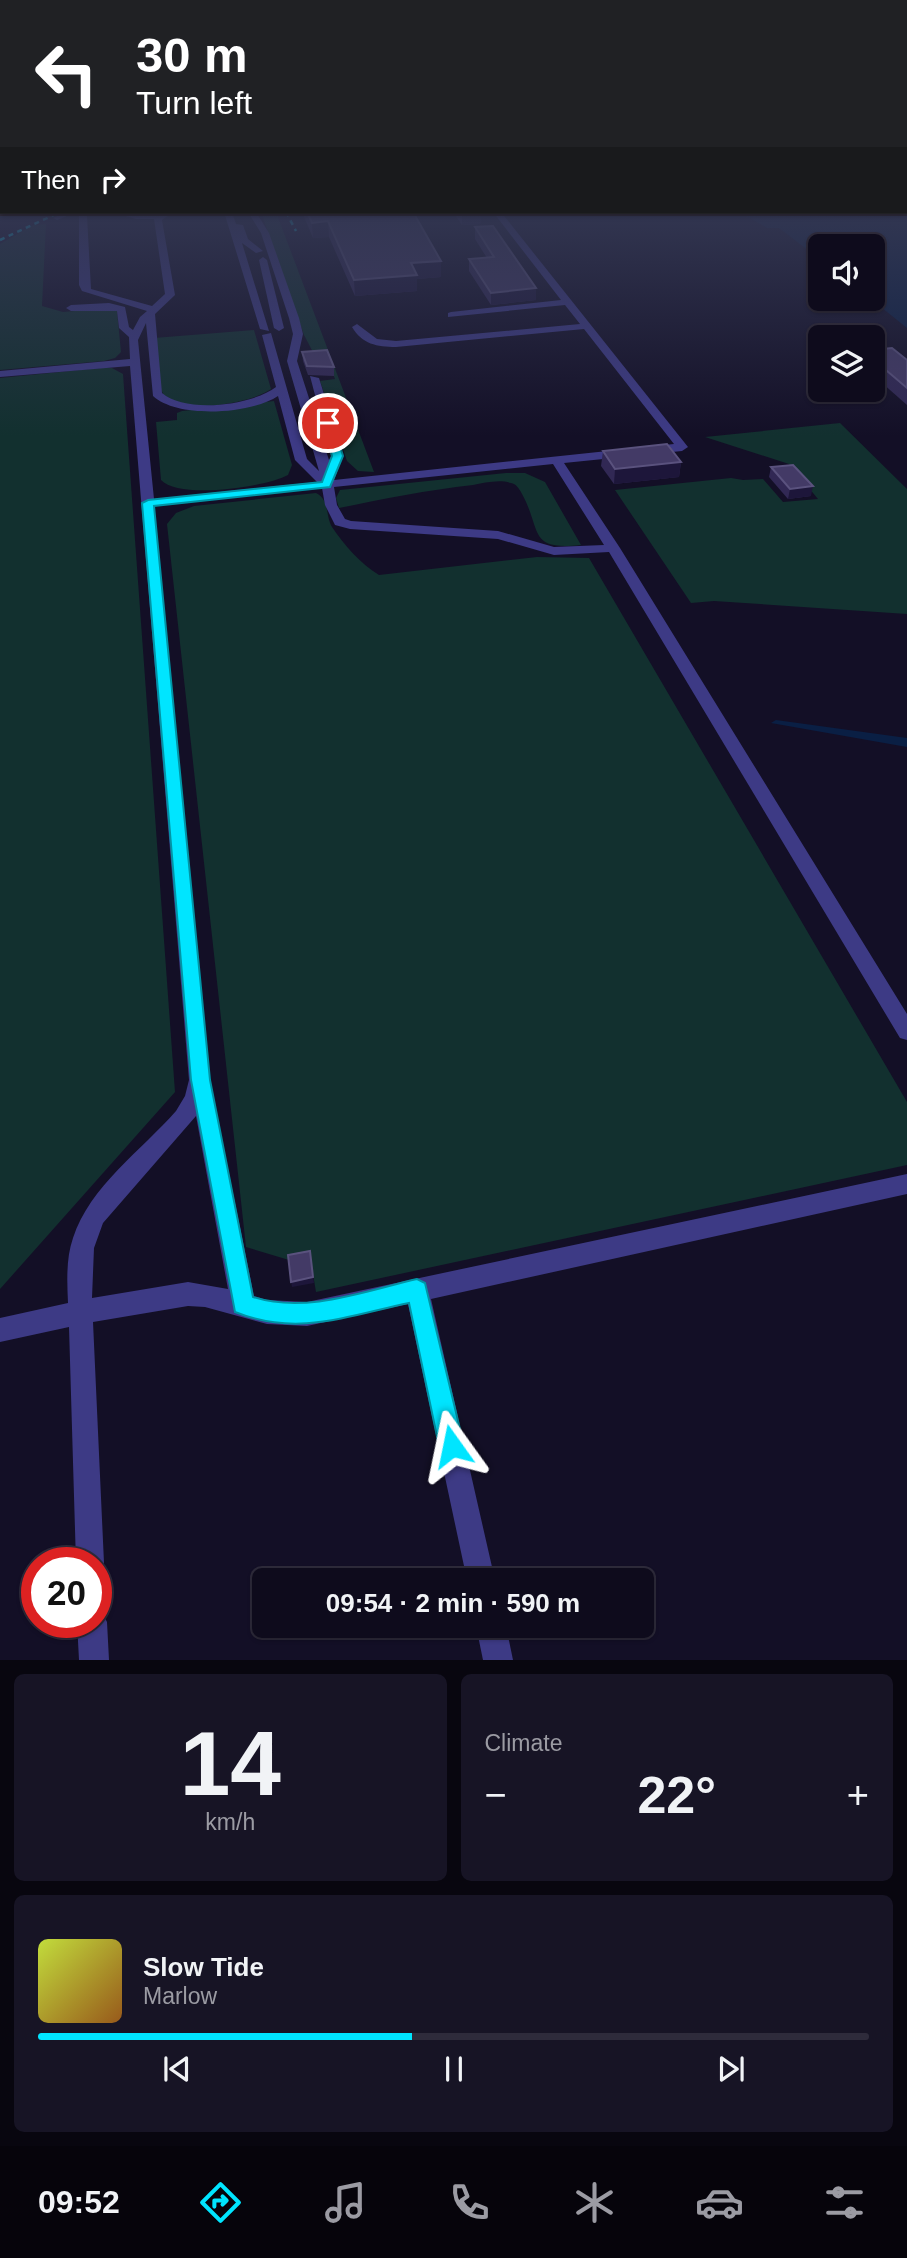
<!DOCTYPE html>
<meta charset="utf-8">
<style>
body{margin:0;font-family:Helvetica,sans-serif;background:#171425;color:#f1f3f6;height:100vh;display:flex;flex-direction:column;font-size:26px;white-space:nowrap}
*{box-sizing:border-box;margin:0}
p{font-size:23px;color:#9b9ba3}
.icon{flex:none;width:38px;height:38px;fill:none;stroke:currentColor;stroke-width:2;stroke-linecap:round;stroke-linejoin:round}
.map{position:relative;height:1660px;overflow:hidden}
.details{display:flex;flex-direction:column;gap:14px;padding:14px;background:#08060f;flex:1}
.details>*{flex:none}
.top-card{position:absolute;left:0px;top:0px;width:908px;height:214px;box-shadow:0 2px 5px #0004,0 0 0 2px #2e2b3b;background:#202124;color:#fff;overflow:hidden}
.controls{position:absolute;left:808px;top:234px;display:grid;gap:14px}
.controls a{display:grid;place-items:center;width:77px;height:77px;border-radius:10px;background:#0e0b1c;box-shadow:0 2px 5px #0004,0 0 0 2px #2e2b3b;font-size:35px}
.speed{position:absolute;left:21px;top:1547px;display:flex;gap:14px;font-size:35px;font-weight:700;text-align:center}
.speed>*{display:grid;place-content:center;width:91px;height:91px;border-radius:50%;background:#0e0b1c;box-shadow:0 2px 5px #0004,0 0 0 2px #2e2b3b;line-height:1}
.speed .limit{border:10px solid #d22;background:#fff;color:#111}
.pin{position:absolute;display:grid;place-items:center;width:60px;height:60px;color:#fff;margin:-30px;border:4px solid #fff;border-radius:50%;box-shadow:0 2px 7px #0007}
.me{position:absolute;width:77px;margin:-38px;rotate:348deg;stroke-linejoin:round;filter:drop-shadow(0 0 5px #0008)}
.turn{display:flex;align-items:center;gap:24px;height:147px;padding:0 21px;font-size:32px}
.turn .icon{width:91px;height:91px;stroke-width:2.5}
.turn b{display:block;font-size:49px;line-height:60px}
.then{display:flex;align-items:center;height:66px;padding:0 21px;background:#0003;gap:14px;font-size:26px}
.big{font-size:52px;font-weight:800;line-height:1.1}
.details .widget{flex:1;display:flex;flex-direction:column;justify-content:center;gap:10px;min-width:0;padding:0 24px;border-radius:10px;background:#171425}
.details .dial{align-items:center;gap:0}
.dial b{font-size:91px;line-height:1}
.song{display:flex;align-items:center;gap:21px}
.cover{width:84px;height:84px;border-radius:10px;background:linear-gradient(135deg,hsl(70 70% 55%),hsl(30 70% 35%))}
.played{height:7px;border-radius:4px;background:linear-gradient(90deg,#00e5ff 45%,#2e2b3b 45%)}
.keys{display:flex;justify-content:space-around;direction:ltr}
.heat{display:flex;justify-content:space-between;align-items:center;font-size:38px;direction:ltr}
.details .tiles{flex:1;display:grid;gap:14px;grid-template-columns:1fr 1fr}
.widget:last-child{grid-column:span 2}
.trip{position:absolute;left:252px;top:1568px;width:402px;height:70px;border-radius:10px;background:#0e0b1c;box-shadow:0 2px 5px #0004,0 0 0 2px #2e2b3b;font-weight:800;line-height:70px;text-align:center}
.tabs{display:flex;height:112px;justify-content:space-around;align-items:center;background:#06040b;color:#9b9ba3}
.tabs .icon{width:49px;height:49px}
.tabs .current{color:#00e5ff}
.tabs b{font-size:32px;color:#f1f3f6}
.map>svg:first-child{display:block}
.green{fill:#12302f}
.water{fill:#0a1f44}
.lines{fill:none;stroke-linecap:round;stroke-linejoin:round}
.minor{fill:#3d3a85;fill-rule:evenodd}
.rail{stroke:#00e5ff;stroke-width:2.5;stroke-dasharray:5 4.5;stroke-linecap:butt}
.wall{fill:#312854}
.shaded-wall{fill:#1d163a}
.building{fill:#433a66;stroke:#5a527e;stroke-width:2}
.route{fill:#00e5ff;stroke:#0095a6;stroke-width:2}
</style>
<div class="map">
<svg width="907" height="1660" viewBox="0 0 907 1660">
<rect width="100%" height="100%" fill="#130f26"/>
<g class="green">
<path d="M261,212H276L374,472L358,471L347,461L320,381L335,379L326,356H315L304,335Z"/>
<path d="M46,224L42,306L63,312L109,308L117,311L121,352L115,358L104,361L0,370V244L33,225Z"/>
<path d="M254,330L271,389C253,402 206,409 185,405C178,403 171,399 164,396L160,387L154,338Z"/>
<path d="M100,368H112L123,374L175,1092L0,1289V378Z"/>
<path d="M274,401L292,465L288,475C266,487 179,500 161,480L156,422L177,420V413L182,411Z"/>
<path d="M840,423L907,489V614L714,601L691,603L615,490L731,478L743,480L763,479L783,502L818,499L789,464L705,437Z"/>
<path d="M506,473H525L545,482L581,545C527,551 542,530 522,494C519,488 516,484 511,483C499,479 484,483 473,485C428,490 383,499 339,508L336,498L340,490Z"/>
<path d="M316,493C330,500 325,515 332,527C344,545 361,564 379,575L537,557L589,558L907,1102V1165L316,1292L310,1256L289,1260L246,1247L167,524L176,513L194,506Z"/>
</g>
<g class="water">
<path d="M907,204V328L871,299H873V247H821V260L779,228H767L740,212H906Z"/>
<path d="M776,720L907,738V747L771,723Z"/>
</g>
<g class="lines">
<g class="minor">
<path d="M66,212H77L57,220L53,218Z"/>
<path d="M83,212H93L87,216L91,289L152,306L165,294L154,219H136L112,212L159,215L173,212L162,220L175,295L155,314L162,393C186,414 253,405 276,387L262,335L271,333L307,459L319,471L287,361L293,334L289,318L261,233L248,212H256L269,233L299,318L303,334L297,361L329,460L331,456L310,376L319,378L343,456L334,480L674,444L584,329L396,347C377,347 362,344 352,327L357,324L377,339L396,341L580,324L565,305L448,317V313L451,312L561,300L493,212H501L688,447L682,451L564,463L620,548L907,1014V1040L900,1038L609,552L554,555L498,539L350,529L335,525L325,505L322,488L154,506L210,1081L254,1296L267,1300L307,1302L907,1174V1194L431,1299L495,1580H467L408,1304L307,1326L267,1324L205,1307L188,1306L93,1322L104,1563L100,1573L96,1575V1563H76L69,1327L0,1342V1318L68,1303C67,1281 66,1258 73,1238C90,1186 141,1151 176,1111L185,1096L189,1080L130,366L0,377V371L130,359L129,337L119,328L117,311H71L66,308L71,305L109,303L125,307L129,327L133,330L140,317L147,311L82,291L79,285V215ZM146,323L153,396C178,419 251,414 278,396L295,460L317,482L154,499L138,340ZM553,464L604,545L554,547L498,531L351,521L345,519L337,505L334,487ZM196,1116L228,1289L188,1282L92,1298L94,1248L103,1223Z"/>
<path d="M224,212H232L236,224L243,225L248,239L263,251L256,253L242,243L269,331L260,329Z"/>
<path d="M263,257L267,260L284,328L279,331L274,328L259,260Z"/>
<path d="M96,1609L102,1612L107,1622L109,1660H79L77,1622H96Z"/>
<path d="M476,1626H506L513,1660H483Z"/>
</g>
<g class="rail">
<path d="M286,212L296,231"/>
<path d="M0,240L60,212"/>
</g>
</g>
<g class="wall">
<path d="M302,212H413L441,277L417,279V291L355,296L329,237L313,238Z"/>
<path d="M453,212H481V224L462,225Z"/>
<path d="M475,227L536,300L491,305L469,271V259L487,258L475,239Z"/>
<path d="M873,350L907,360V405L873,375Z"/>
<path d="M302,352L334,367V376L308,375L303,361Z"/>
<path d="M603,451L681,462L679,477L614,484L601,466Z"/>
<path d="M771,467L811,496L788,499L769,477Z"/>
</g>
<g class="shaded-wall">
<path d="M481,213V224L462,225V214Z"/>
<path d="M328,221L329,237L313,238L312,223Z"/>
<path d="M441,261V277L417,279V291L355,296L354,280L411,263Z"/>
<path d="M536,288V300L491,305V293Z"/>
<path d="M681,462L679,477L614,484L615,469Z"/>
<path d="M813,486L811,496L788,499L790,489Z"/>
<path d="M310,1251L314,1283L292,1287L291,1282Z"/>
</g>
<g class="building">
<path d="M307,212H413L441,261L411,263L417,275L354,280L328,221L312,223Z"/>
<path d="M461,212H481V213L462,214Z"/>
<path d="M493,226L536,288L491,293L469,259L494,257L475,227Z"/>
<path d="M892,348L907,360V388L873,359V350Z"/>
<path d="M327,350L334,367L307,366L302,352Z"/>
<path d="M667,444L681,462L615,469L603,451Z"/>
<path d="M793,465L813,486L790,489L771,467Z"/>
<path d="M310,1251L313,1277L291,1282L288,1255Z"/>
</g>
<linearGradient id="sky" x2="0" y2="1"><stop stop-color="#0a0815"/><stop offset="0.47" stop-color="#333752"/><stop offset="1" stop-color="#333752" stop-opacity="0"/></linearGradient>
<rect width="907" height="436" fill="url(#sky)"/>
<path class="route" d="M328,420L333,423L343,456L330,487L154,506L210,1080L253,1297C306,1314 365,1291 417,1279L425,1283L464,1446L460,1455L452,1459L443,1455L439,1446L409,1303C347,1316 297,1337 235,1312L191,1080L142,503L148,500L322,482L332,456L322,423Z"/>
</svg>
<div class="controls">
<a><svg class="icon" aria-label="sound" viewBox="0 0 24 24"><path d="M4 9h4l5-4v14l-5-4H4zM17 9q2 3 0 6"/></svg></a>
<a><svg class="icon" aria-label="layers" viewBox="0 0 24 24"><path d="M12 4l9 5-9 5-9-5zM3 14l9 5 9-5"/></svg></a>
</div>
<div class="speed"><div class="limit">20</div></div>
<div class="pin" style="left:328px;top:423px;background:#d93025"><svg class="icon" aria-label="arrive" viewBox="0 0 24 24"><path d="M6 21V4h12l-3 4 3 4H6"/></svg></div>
<svg class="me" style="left:452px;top:1446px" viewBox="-20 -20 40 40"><path d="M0-17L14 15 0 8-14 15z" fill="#00e5ff" stroke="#fff" stroke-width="4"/></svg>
<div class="trip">09:54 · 2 min · 590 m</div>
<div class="top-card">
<div class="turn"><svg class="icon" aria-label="left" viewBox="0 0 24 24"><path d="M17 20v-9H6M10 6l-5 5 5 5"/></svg><div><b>30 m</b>Turn left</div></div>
<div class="then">Then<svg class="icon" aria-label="right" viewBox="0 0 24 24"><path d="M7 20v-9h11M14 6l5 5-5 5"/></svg></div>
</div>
</div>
<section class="details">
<div class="tiles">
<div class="widget dial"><b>14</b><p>km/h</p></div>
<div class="widget"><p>Climate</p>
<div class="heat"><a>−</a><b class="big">22°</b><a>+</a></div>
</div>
<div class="widget">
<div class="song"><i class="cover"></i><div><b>Slow Tide</b><p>Marlow</p></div></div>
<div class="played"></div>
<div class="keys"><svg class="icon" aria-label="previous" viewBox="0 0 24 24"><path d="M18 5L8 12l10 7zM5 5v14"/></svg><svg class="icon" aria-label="pause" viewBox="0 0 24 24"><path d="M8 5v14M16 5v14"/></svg><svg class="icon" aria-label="next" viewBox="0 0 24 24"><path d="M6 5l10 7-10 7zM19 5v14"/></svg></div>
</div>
</div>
</section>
<nav class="tabs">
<b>09:52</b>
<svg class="icon current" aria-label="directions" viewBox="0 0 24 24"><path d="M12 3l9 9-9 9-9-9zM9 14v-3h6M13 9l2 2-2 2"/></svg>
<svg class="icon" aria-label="music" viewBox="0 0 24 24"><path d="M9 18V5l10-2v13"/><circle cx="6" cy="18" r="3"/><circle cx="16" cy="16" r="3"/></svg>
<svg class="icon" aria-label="phone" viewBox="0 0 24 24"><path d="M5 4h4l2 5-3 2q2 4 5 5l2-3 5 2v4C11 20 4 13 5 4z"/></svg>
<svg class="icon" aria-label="climate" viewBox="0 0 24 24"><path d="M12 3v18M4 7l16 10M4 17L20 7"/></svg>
<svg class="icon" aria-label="car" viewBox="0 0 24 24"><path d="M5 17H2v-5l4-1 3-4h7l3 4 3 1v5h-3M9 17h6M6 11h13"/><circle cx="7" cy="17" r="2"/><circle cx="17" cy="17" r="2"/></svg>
<svg class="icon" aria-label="filters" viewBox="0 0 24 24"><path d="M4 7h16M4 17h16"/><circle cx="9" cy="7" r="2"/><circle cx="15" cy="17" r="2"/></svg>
</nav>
